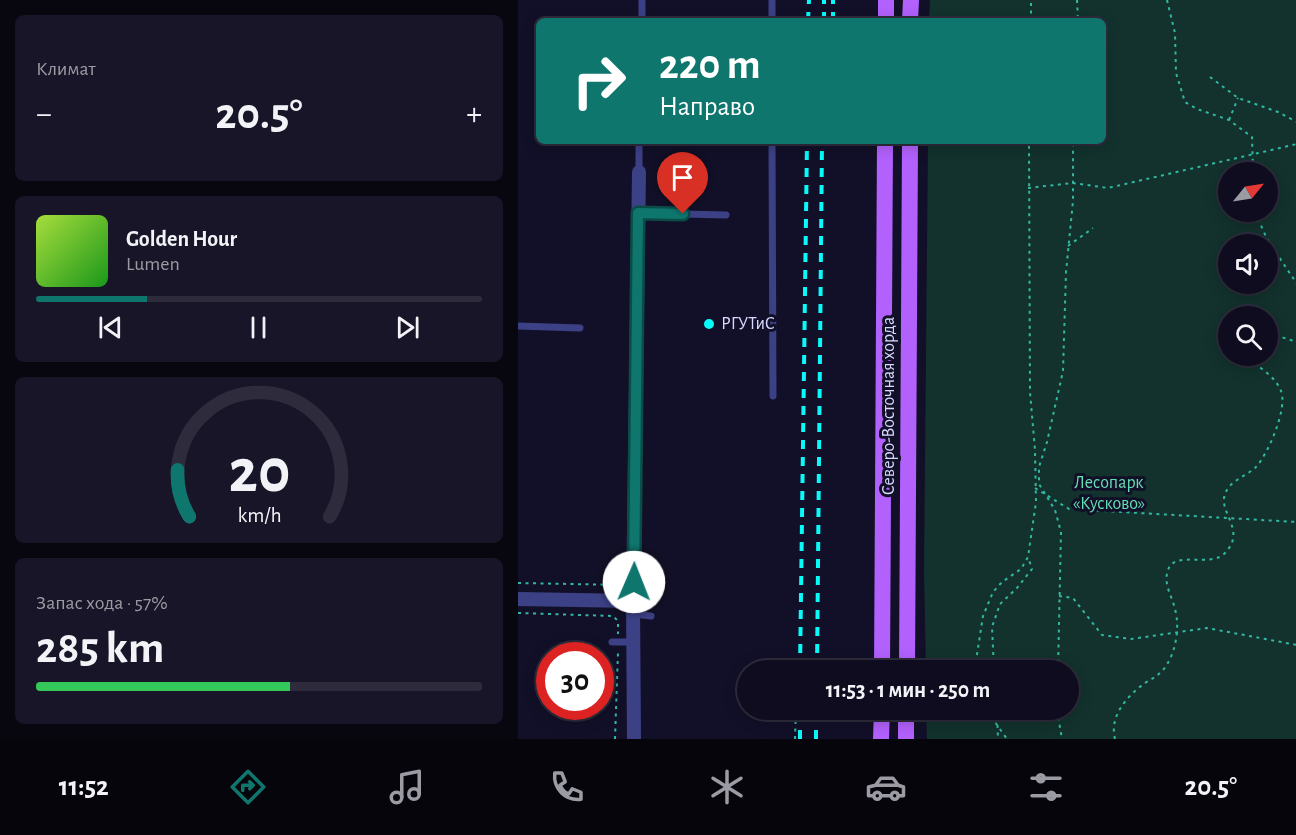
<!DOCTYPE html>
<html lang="ru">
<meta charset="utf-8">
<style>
body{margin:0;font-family:"Alegreya Sans",sans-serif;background:#171527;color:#f1f3f6;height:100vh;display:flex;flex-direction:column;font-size:22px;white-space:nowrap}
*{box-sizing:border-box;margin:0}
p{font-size:20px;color:#9b9ba4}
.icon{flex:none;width:33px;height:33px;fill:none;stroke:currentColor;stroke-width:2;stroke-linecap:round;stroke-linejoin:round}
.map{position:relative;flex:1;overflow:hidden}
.drawer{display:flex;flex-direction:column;gap:15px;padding:15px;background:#080710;width:518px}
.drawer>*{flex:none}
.hud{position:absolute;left:18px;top:18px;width:570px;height:126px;border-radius:9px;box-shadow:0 3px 15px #0003,0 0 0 2px #2e2c3c;background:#0f766e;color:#fff;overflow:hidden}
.needle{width:39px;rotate:60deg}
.controls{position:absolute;left:700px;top:162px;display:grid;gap:12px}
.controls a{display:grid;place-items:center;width:60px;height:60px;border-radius:50%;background:#0e0c1e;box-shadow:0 3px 15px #0003,0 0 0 2px #2e2c3c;font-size:30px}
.speed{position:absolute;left:18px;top:642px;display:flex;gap:12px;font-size:30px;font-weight:700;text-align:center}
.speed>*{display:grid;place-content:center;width:78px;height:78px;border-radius:50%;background:#0e0c1e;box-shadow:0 3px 15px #0003,0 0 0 2px #2e2c3c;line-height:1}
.speed .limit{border:9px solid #d22;background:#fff;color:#111}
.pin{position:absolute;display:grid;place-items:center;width:51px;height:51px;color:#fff;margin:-62px -26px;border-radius:50% 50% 50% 0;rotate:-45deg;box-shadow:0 0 6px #0007}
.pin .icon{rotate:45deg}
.me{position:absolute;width:66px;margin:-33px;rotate:1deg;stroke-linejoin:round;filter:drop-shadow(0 0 4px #0008)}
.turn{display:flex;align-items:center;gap:21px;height:126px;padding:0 24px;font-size:27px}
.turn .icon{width:78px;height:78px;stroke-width:2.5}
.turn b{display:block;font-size:42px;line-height:51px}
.big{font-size:45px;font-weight:600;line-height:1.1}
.drawer .tile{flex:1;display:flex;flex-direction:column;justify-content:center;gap:9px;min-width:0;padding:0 21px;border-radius:9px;background:#171527}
.drawer .dial{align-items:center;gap:0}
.dial svg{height:156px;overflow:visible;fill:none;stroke:#2e2c3c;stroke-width:7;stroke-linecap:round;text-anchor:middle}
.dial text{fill:#f1f3f6;stroke:none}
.song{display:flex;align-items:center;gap:18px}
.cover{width:72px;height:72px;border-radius:9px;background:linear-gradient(135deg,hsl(80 70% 55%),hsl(120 70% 35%))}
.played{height:6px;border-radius:3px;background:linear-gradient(90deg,#0f766e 25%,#2e2c3c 25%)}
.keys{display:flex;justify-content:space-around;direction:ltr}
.heat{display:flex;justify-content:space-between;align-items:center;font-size:33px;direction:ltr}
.charge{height:9px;border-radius:4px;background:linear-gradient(90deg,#34c759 57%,#2e2c3c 0)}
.trip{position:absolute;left:219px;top:660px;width:342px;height:60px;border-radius:30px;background:#0e0c1e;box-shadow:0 3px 15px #0003,0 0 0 2px #2e2c3c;font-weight:600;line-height:60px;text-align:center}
.dock{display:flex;height:96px;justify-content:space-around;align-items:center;background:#06050c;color:#9b9ba4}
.dock .icon{width:42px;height:42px}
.dock .active{color:#0f766e}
.dock b{font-size:27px;color:#f1f3f6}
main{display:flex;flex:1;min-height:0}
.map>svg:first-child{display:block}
.green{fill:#13322d;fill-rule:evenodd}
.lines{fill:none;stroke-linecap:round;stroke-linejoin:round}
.path{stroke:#32b8a2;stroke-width:2;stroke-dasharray:3 4.5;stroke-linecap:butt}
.service{stroke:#3c4186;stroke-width:7}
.minor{stroke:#3c4186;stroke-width:14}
.primary{stroke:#b261fc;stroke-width:16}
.rail{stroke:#07fbfa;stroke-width:4;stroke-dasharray:9 8;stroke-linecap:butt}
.route-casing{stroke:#0a4d48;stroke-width:15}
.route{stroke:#0f766e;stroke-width:10}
.poi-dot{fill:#07fbfa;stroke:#121028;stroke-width:2}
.labels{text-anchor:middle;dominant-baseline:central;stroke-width:6;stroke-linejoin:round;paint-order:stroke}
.poi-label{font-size:18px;fill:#d8d8fe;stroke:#121028;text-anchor:start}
.street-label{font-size:18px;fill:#d8d8fe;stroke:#121028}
.park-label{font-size:18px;fill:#64deb3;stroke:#121028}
</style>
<main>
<section class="drawer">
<div class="tile"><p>Климат</p>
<div class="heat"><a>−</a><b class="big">20.5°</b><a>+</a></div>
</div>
<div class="tile">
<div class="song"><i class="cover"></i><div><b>Golden Hour</b><p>Lumen</p></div></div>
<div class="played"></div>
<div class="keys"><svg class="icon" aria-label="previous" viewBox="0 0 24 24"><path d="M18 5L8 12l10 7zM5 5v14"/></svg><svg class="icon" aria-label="pause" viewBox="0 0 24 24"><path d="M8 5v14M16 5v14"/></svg><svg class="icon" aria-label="next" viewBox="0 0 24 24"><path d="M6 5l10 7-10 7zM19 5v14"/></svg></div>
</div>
<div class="tile dial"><svg viewBox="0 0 100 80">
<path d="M14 69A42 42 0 1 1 86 69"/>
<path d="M14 69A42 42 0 0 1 8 45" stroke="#0f766e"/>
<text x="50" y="56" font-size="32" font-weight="700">20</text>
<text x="50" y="72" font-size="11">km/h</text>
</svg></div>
<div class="tile"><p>Запас хода · 57%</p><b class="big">285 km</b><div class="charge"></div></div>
</section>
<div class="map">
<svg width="779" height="739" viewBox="0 0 779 739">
<rect width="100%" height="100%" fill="#121028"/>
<path class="green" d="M412,0H778V739H409L408,710H550V670H408L406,572L410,141H585V21H411ZM750,172V212H711V172ZM750,244V284H711V244ZM711,316H750V356H711Z"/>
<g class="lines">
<g class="path">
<path d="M559,0L560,21"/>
<path d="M649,0L657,33L658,73L667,102L679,109L711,120L734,137L735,172"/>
<path d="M513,21V0"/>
<path d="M692,77L720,98L760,112L779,122"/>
<path d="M711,120L720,98"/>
<path d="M510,188L555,183L590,188L779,144"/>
<path d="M737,212L749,239L779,284"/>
<path d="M550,246L575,228"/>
<path d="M750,338L760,336L779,342"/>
<path d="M517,488L551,509L779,522"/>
<path d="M0,583L104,585"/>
<path d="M541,596L555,598L584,635L613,639L689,628L779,645"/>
<path d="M0,613L95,616L100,621V634"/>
<path d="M459,670L458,661L465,616L475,592L484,582L503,569L510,557L518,502L517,450L512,392L511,141"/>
<path d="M476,670L474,627L482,604L499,588L514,569L510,557"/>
<path d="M540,670L543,532L537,510L521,484V467L529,442L545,371L548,272L555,201V141"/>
<path d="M470,710L474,718L489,739"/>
<path d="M479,710L480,739"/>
<path d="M539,710L544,739"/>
<path d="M97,739L100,652"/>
<path d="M277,739L278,710"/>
<path d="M597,739C591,716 609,696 627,683C635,678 642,675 648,666C658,651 662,627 657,609C654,596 645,584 650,570C656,550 694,568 707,553C729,530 700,513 707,494C712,480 729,476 738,467C750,454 770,408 763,391C758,378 745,370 735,362L734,356"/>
</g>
<g class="service">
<path d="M124,21V0"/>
<path d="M254,21V0"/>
<path d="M254,141L255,396"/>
<path d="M121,172V141"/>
<path d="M120,213L208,215"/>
<path d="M0,326L62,328"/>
<path d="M116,578L133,579"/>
<path d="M116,614L133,616"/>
<path d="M94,642H116"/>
</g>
<g class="minor">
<path d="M0,599L115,601"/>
<path d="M116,739L115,601L121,172"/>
</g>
<g class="primary">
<path d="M368,21V0"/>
<path d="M392,21L393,0"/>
<path d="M364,670L367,141"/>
<path d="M389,670L392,141"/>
<path d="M363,739L364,710"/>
<path d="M388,739V710"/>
</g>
<g class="rail">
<path d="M290,21L291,0"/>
<path d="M306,21V0"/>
<path d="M315,21V0"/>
<path d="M282,670L289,141"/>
<path d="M299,670L304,141"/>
<path d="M282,739V710"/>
<path d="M298,739V710"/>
</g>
</g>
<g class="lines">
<g class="route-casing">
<path id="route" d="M116,582L120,213L165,214"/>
</g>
<use href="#route" class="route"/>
</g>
<circle class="poi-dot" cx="191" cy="324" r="6"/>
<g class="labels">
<g class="poi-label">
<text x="203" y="324">РГУТиС</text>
</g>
<g class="street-label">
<text transform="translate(371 406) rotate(-90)">Северо-Восточная хорда</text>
</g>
<g class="park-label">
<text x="591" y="483">Лесопарк<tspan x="591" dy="21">«Кусково»</tspan></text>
</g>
</g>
</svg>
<div class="controls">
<a><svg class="needle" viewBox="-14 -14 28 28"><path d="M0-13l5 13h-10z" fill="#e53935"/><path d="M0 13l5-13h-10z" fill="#9b9ba4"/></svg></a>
<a><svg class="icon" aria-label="sound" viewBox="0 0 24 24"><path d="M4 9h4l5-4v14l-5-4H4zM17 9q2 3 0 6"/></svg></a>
<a><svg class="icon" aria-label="search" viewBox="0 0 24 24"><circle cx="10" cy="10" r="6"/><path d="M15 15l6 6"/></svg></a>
</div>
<div class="speed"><div class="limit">30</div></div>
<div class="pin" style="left:165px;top:214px;background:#d93025"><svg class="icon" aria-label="arrive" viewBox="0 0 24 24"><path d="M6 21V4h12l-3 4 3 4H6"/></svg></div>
<svg class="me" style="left:116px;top:582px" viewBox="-20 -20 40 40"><circle r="19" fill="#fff"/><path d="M0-13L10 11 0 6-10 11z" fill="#0f766e"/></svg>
<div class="trip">11:53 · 1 мин · 250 m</div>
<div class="hud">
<div class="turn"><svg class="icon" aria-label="right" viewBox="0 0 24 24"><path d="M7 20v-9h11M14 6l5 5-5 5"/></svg><div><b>220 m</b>Направо</div></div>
</div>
</div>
</main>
<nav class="dock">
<b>11:52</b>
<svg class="icon active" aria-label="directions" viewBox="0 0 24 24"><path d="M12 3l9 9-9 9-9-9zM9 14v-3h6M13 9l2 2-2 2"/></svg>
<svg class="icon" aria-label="music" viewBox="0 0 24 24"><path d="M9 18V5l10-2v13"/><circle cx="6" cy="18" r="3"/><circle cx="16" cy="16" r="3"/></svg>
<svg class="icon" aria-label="phone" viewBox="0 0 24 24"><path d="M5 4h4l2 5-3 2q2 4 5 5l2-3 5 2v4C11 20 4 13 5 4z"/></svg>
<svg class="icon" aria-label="climate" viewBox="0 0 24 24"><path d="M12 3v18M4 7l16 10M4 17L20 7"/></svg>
<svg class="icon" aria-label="car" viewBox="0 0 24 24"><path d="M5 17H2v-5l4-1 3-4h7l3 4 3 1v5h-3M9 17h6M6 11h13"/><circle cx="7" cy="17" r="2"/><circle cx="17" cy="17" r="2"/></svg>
<svg class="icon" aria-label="filters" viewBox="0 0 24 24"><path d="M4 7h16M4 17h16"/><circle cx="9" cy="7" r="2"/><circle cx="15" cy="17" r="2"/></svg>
<b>20.5°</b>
</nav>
